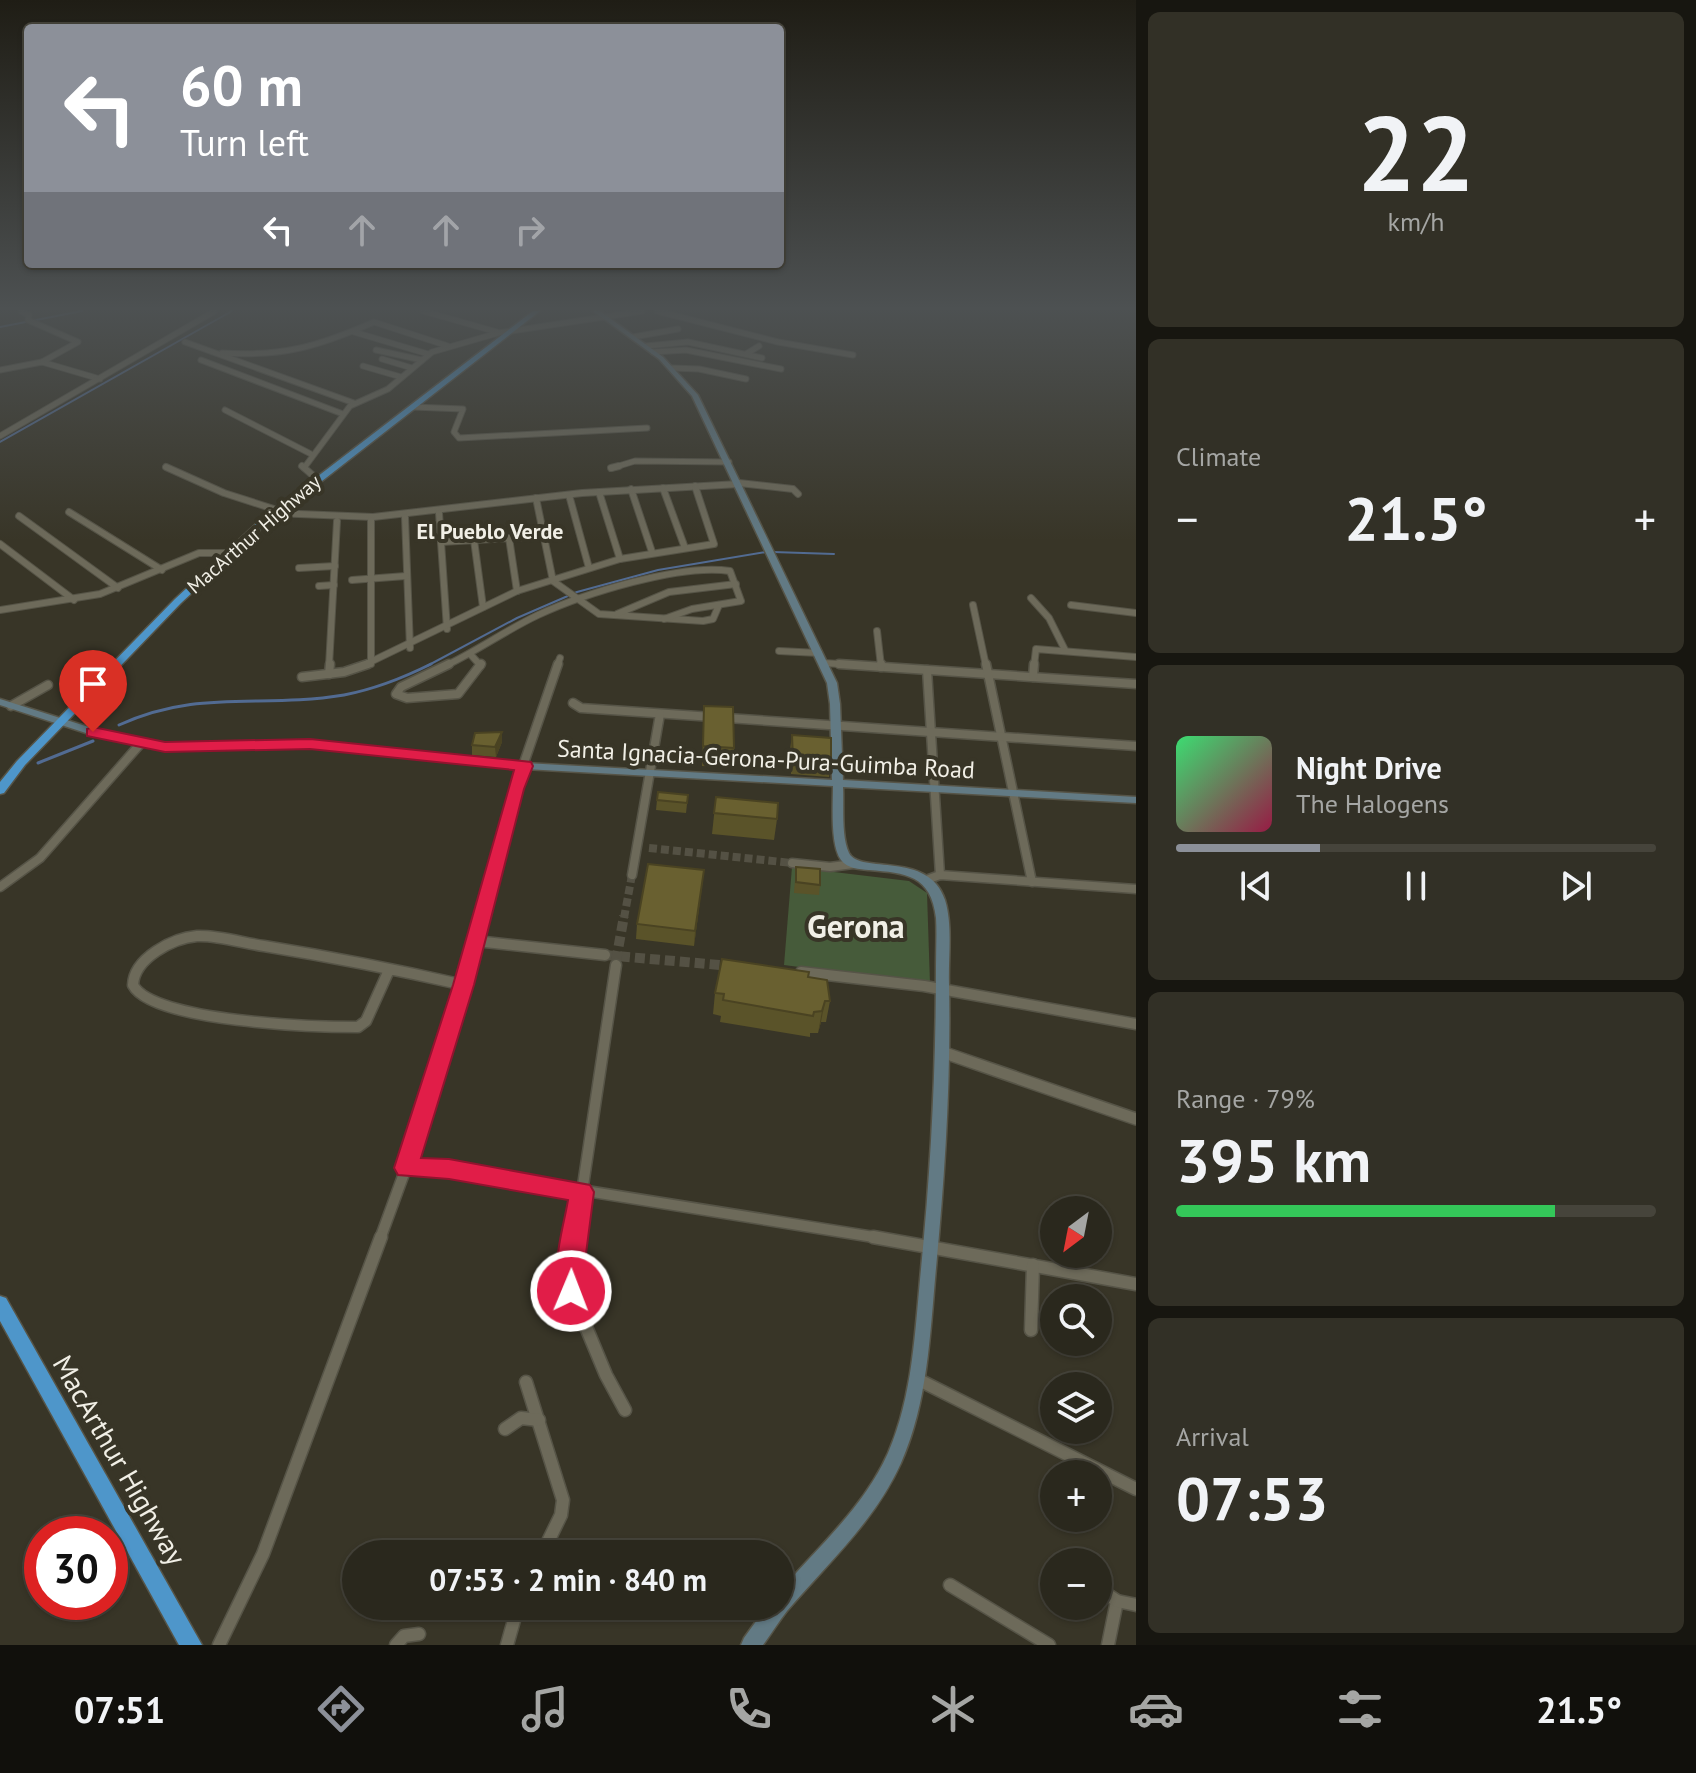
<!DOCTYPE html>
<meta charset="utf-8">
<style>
body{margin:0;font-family:"PT Sans",sans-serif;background:#323026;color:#f1f3f6;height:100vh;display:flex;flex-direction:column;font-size:30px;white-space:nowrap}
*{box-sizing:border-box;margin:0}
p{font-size:26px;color:#a5a6a4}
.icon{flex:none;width:44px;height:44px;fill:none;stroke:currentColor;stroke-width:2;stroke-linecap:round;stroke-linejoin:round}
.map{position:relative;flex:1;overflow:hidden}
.side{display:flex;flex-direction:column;gap:12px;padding:12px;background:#171610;width:560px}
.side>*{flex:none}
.top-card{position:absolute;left:24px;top:24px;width:760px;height:244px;border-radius:8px;box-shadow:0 2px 6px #0004,0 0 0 2px #46443b;background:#8c9099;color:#fff;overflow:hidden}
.needle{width:52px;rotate:212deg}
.controls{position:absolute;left:1040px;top:1196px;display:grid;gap:16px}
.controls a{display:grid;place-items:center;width:72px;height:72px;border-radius:50%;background:#2a281d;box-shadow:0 2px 6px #0004,0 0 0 2px #46443b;font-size:40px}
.speed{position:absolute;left:24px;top:1516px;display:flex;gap:16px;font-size:40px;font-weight:700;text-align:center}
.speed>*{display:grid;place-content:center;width:104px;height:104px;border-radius:50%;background:#2a281d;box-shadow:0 2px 6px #0004,0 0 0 2px #46443b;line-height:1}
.speed .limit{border:12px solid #d22;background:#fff;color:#111}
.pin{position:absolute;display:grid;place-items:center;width:68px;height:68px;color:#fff;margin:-82px -34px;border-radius:50% 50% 50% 0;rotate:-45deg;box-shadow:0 0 8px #0007}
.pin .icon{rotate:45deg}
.me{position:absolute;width:88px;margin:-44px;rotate:1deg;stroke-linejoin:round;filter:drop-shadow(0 0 6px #0008)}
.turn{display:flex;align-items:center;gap:28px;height:168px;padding:0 24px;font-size:36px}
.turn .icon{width:104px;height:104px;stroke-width:2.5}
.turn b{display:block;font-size:56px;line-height:68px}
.lanes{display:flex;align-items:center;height:76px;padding:0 24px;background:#0003;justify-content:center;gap:40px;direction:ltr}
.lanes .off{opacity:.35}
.big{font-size:60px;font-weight:700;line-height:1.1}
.side .card{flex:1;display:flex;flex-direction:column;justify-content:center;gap:12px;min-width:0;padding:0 28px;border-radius:12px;background:#323026}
.side .dial{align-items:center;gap:0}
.dial b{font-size:104px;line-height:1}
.song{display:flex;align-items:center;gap:24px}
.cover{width:96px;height:96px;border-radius:12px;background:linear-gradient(135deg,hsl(140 70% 55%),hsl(340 70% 35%))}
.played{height:8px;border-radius:4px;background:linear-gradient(90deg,#8c9099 30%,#46443b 30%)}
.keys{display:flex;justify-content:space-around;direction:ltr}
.heat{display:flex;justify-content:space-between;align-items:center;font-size:44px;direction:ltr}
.charge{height:12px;border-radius:6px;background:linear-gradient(90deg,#34c759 79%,#46443b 0)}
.trip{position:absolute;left:342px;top:1540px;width:452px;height:80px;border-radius:40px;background:#2a281d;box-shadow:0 2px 6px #0004,0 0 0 2px #46443b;font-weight:700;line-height:80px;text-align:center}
.tabs{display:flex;height:128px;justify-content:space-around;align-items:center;background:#11100c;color:#a5a6a4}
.tabs .icon{width:56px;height:56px}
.tabs .on{color:#8c9099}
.tabs b{font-size:36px;color:#f1f3f6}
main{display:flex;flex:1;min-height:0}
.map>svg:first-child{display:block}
.green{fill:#465b3a}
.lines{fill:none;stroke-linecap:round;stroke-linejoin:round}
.stream-far1{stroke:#526b92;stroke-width:2}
.stream{stroke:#526b92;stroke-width:3}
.minor-tunnel-far1{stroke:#545144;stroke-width:8;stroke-dasharray:8 4;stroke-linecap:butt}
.minor-tunnel{stroke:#545144;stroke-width:10;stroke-dasharray:10 5;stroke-linecap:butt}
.minor-far4-casing{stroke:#565447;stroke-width:7}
.minor-far3-casing{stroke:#565447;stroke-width:8}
.minor-far2-casing{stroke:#565447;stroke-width:11}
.minor-far1-casing{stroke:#565447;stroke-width:13}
.minor-casing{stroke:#565447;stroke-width:15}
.tertiary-far1-casing{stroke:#565447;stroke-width:7}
.tertiary-casing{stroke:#565447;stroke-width:14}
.secondary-casing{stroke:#565447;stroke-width:3}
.trunk-casing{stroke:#565447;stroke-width:3}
.minor-far4{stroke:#6d6a5a;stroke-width:5}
.minor-far3{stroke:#6d6a5a;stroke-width:6}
.minor-far2{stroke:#6d6a5a;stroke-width:8}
.minor-far1{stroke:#6d6a5a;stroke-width:10}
.minor{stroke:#6d6a5a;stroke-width:12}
.tertiary-far1{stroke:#6d6a5a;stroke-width:5}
.tertiary{stroke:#6d6a5a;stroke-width:11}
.secondary{fill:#627a84;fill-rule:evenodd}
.trunk{fill:#4e96ca;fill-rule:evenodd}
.wall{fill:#5a5329}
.shaded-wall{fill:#4a4322}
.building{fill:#696030;stroke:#4a4322;stroke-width:2}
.route{fill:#e11d48;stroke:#92132f;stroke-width:2}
.labels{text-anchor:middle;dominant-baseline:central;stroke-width:8;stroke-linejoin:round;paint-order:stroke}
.far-street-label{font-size:20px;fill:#f1efe6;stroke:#383527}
.far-neighbourhood-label{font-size:22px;font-weight:bold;fill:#f1efe6;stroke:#383527}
.street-label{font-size:24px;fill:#f1efe6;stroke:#383527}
.near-street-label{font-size:28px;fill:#f1efe6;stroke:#383527}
.district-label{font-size:32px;font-weight:bold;fill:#f1efe6;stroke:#383527}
</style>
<main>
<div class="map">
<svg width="1136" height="1645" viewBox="0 0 1136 1645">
<rect width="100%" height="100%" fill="#383527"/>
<path class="green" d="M792,867L909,881L927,893L930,984L784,965Z"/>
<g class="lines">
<g class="stream-far1">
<path d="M0,327L82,311"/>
<path d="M0,442L232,311"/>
<path d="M773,552L834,554"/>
<path d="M427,666L517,618L577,592L658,570L766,552"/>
</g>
<g class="stream">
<path d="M119,725C200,688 262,709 344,695C375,689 403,678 431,664"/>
<path d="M38,763L93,741"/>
</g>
<g class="minor-tunnel-far1">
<path d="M649,848L792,863"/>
<path d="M624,918L632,875"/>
</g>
<g class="minor-tunnel">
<path d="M605,955L731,966"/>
<path d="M616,961L624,916"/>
</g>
<g class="minor-far4-casing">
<g id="minor-far4">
<path d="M21,311L29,315L28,320L78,342L42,362"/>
<path d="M423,311L497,332"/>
<path d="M657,311L778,342L853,355"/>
<path d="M354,332L428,354"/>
<path d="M633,337L678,329"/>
<path d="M185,342L354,403"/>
<path d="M646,346L688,342L762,358"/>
<path d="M376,350L422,360"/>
<path d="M653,352L686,350L781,369"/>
<path d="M222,353C283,357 319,346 374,322L448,346"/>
<path d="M746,354L759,346"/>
<path d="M382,359L412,368"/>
<path d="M201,360L343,414"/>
<path d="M363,366L401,377"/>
<path d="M672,368L699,369L746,379"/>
<path d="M0,370L42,362L100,379"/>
<path d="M413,407L463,409L454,432L459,438L647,428"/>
<path d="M225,410L311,454"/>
<path d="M0,436L215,311"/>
<path d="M304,468L350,406L388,389L432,352L498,333L604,317"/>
<path d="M612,468L635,461L729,462"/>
</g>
</g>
<g class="minor-far3-casing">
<g id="minor-far3">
<path d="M302,466L317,479"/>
<path d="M166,467L224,493L277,510"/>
<path d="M611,468L619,466"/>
<path d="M739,483L793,489L798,494"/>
<path d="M663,488L685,548"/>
<path d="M631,489L652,552"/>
<path d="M599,492L620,559"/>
<path d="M569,495L589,568"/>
<path d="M536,498L553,581L599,614L703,621L713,619L719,605"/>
<path d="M69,512L162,570"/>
<path d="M274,513L373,517L582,493L739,484"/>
<path d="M439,513L447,629"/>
<path d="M19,516L118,588"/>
<path d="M405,517L410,648"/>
<path d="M371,520V664"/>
<path d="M509,538L517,591"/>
<path d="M474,540L483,607"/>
<path d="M441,542L543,536"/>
<path d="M0,544L74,600"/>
<path d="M299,568L335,566"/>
<path d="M352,580L406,576"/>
<path d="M319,586L334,585"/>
<path d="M1031,598L1049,618L1065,650"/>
<path d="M973,605L986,666"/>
<path d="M1071,605L1136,613"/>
<path d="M0,610L100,594L199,553H229"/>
<path d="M617,614L669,592L736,584"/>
<path d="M877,631L881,666"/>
<path d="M779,651L819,653"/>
<path d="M471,655L481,666"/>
<path d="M824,663L869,666"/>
<path d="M329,666L337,521"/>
<path d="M362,666L517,591L620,559L714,544L695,486"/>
<path d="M445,666C477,651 506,630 538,615C583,594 681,563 730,571L741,601L692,609L664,619"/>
<path d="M557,666L560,658"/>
<path d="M1034,666L1036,649L1136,657"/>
</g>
</g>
<g class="minor-far2-casing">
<g id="minor-far2">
<path d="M449,664L401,687L396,694L407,698L458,694L481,664"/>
<path d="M839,664L1136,684"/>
<path d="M881,664V667"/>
<path d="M986,664L1032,882"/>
<path d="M927,670L940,875"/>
<path d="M329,674L330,664"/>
<path d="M302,677L344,672L368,664"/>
<path d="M1033,677L1034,664"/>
<path d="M573,703L581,708L1136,746"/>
<path d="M11,706L48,685"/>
<path d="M792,863L830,867L853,864"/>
<path d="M632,875L660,714"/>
<path d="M926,880L940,875L1136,889"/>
<path d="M0,887L40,858L141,743"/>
<path d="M482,918L515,789L558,664"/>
</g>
</g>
<g class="minor-far1-casing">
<g id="minor-far1">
<path d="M476,941L605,955"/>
<path d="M389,970L366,1021L358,1027C317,1027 152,1022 133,985C134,958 173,938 197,936C218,935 243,943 264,946C332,957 398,970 464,985"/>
<path d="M801,972L924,986L1136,1024"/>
<path d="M406,1168L449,1169L886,1239"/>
<path d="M380,1239L406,1168L482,916"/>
<path d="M575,1239L616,965"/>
</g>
</g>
<g class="minor-casing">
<g id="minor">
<path d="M575,1237L569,1277L571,1291L606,1375L625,1410"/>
<path d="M873,1237L1136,1284"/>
<path d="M1031,1330L1033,1265"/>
<path d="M917,1379L1136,1489"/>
<path d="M526,1382L563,1500L561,1515L542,1554"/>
<path d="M505,1429L521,1418L539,1420"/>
<path d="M950,1585L1049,1645"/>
<path d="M1098,1588L1117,1601L1108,1645"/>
<path d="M1117,1601L1136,1605"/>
<path d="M219,1645L263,1554L381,1237"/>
<path d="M396,1645L404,1636L419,1634"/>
<path d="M507,1645L518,1606"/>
</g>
</g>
<g class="tertiary-far1-casing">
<path id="tertiary-far1" d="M604,317L642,311"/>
</g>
<g class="tertiary-casing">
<path id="tertiary" d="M942,1052L1136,1119"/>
</g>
<g class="secondary-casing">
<path id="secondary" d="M593,311H600L663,357L698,395L837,683L840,704L843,780L1136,797V803L843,787C844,806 841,836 849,853C860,875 929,850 945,900C953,926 948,958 949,985C951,1079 945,1174 936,1268C930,1334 928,1402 901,1463C875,1521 828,1563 787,1611C779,1621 771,1634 763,1645H741L744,1638L767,1606H780V1591C818,1547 864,1507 888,1453C913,1396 915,1330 921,1269C931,1168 936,1067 936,966C936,950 937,934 936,918C931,875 906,873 869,870C859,869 848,869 841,860C830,845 833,805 833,786L525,769L310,747L165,750L89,734L0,705V699L95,729L165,744L310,741L525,763L832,780L830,704L827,683L692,396L659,359Z"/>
</g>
<g class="trunk-casing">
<g id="trunk">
<path d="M533,311H540L263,527L181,603L25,765L4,793L0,794V782L17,761L175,599L257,523Z"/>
<path d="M0,1296L6,1298L202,1645H179L0,1321Z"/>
</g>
</g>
<use href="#minor-far4" class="minor-far4"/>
<use href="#minor-far3" class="minor-far3"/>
<use href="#minor-far2" class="minor-far2"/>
<use href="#minor-far1" class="minor-far1"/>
<use href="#minor" class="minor"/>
<use href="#tertiary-far1" class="tertiary-far1"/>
<use href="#tertiary" class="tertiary"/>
<use href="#secondary" class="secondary"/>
<use href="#trunk" class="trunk"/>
</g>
<g class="wall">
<path d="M704,706L734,748L732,768L702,766Z"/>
<path d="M502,732V742L496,757L472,755V745Z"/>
<path d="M792,735L831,762L829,777L791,774L790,750Z"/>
<path d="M688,795L686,813L656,810L657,800Z"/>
<path d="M716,797L777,819L774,840L712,834Z"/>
<path d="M796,867L820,885L819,895L794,893Z"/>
<path d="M704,870L694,946L636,939L637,924Z"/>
<path d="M808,977L830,1001L826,1022H821L818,1033H810V1037L720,1022L721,1016L713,1014L715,993Z"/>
</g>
<g class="shaded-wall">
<path d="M502,732V742L496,757L495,747Z"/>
<path d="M704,870L702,886L694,946L695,931Z"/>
<path d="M825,1001L821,1022L818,1033L822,1011Z"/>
</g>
<g class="building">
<path d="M704,706L733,707L734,748L703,746Z"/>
<path d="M502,732L495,747L472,745L475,733Z"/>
<path d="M792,735L831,738V762L793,759Z"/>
<path d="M658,792L688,795L687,803L657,800Z"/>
<path d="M716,797L778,803L777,819L714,813Z"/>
<path d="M648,864L704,870L695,931L637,924Z"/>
<path d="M796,867L820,869V885L796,882Z"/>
<path d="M722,959L809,972L808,977L827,980L830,1001H825L822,1011L814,1012L813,1016L723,1000L724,994L715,993Z"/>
</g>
<linearGradient id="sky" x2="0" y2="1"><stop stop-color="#1f1d15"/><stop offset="0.57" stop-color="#4d5152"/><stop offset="1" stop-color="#4d5152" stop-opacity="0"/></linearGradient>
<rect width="1136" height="541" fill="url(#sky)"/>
<path class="route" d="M93,727L165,742L310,739L531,762L533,766L524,789L474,985L421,1158L449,1159L590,1185L594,1192L580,1300L571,1303L562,1300C549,1271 563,1230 568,1200L449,1179L398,1175L394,1168L453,985L514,770L310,749L165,752L87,736V729Z"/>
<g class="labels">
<g class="far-street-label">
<text transform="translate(254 534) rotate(-41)">MacArthur Highway</text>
</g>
<g class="far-neighbourhood-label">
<text x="490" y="531">El Pueblo Verde</text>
</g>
<g class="street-label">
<text transform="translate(766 759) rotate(3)">Santa Ignacia-Gerona-Pura-Guimba Road</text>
</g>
<g class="near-street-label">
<text transform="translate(120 1460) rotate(60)">MacArthur Highway</text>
</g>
<g class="district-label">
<text x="856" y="926">Gerona</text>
</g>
</g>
</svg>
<div class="controls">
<a><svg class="needle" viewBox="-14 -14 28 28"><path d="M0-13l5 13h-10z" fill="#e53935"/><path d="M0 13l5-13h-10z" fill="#a5a6a4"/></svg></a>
<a><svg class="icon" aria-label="search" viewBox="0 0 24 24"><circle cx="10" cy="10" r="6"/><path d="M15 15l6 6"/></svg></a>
<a><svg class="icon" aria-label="layers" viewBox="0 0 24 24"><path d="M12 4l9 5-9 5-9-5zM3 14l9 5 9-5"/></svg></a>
<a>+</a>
<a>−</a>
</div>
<div class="speed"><div class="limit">30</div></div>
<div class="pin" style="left:93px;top:732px;background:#d93025"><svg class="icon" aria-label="arrive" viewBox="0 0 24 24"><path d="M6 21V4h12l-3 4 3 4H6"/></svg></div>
<svg class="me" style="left:571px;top:1291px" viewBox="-20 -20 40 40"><circle r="17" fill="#e11d48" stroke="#fff" stroke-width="3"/><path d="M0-11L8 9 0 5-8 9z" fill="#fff"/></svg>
<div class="trip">07:53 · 2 min · 840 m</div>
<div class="top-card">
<div class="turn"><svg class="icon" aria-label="left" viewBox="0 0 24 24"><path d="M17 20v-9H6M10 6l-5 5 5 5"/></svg><div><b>60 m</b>Turn left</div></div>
<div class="lanes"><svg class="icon" aria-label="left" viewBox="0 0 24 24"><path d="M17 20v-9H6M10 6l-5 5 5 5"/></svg><svg class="icon off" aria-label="ahead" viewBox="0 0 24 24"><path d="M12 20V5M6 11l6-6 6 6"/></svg><svg class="icon off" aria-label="ahead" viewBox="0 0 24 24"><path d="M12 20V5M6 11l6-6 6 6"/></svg><svg class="icon off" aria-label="right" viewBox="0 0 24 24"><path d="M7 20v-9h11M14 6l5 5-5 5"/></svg></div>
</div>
</div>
<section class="side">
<div class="card dial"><b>22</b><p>km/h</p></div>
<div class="card"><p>Climate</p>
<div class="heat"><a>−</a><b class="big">21.5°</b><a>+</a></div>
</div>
<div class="card">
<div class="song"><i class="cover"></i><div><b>Night Drive</b><p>The Halogens</p></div></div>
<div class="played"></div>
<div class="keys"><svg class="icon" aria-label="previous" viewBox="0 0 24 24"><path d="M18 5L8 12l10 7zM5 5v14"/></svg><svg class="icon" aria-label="pause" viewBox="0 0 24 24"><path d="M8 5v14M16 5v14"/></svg><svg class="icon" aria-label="next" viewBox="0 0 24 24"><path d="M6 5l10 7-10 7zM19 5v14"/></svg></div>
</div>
<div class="card"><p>Range · 79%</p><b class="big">395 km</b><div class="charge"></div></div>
<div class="card"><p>Arrival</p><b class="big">07:53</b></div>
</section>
</main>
<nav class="tabs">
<b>07:51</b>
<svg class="icon on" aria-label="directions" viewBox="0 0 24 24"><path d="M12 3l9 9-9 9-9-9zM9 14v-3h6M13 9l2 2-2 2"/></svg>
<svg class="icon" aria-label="music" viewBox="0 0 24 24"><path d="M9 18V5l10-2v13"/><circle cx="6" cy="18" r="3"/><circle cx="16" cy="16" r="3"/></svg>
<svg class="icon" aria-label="phone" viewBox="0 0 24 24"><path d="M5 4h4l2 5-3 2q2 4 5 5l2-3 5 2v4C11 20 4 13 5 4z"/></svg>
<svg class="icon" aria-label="climate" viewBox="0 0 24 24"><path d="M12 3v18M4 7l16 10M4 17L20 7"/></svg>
<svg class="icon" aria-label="car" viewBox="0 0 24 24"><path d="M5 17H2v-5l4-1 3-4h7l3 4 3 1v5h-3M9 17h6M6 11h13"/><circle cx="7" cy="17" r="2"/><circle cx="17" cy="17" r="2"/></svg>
<svg class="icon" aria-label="filters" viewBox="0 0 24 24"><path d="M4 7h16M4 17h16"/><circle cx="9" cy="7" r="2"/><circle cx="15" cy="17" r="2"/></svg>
<b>21.5°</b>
</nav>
